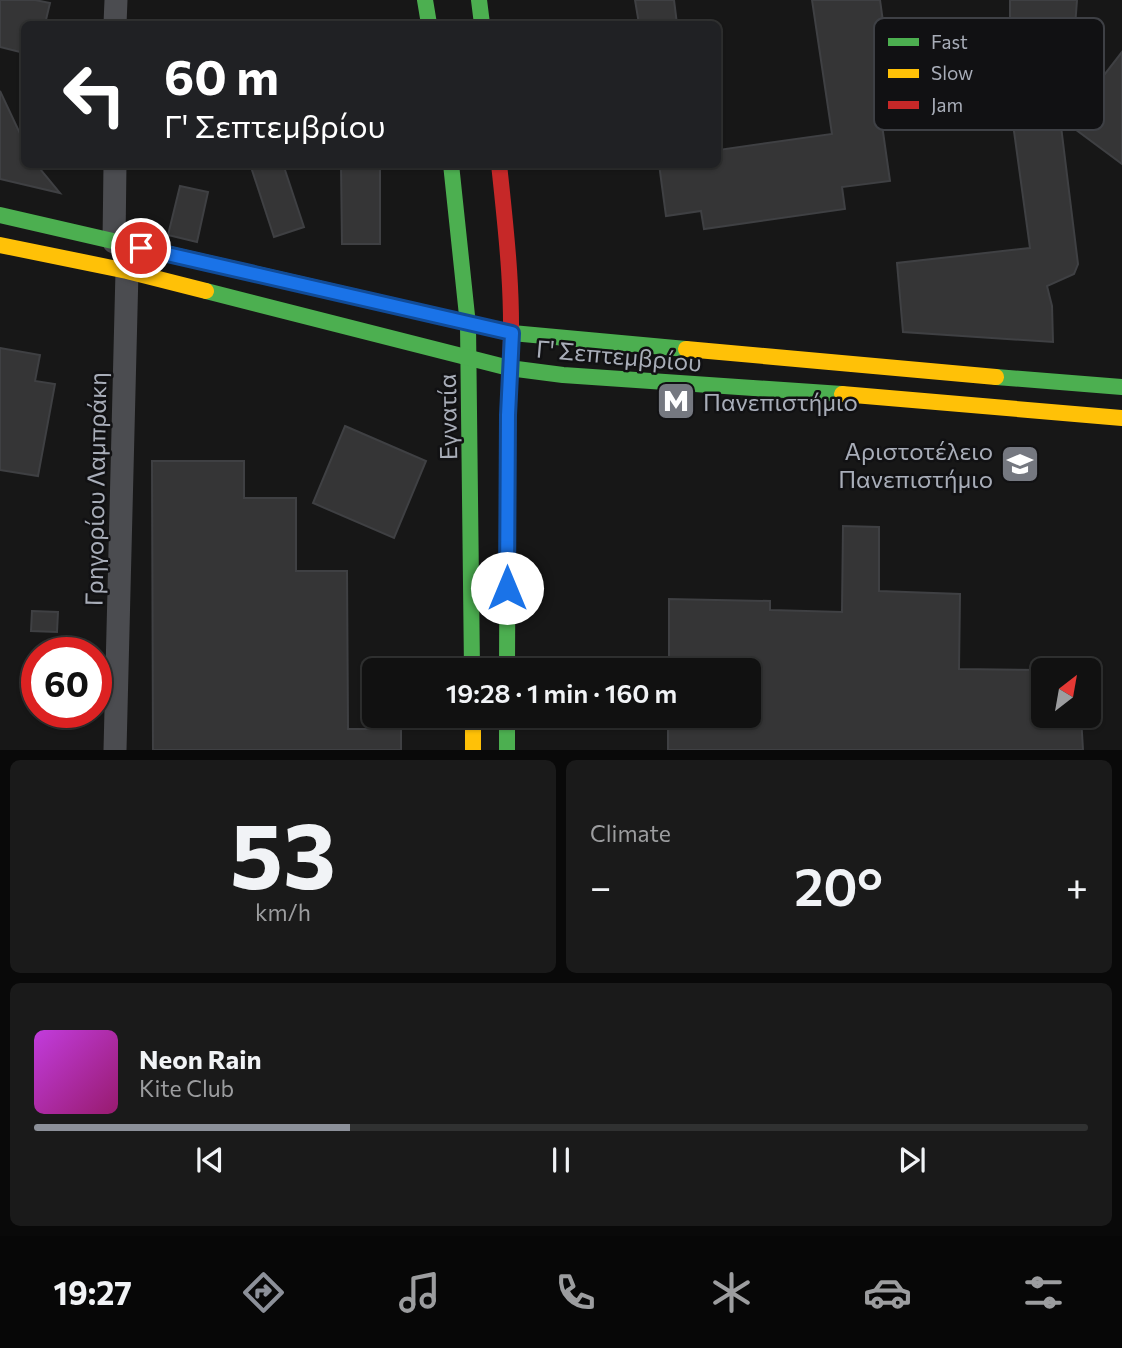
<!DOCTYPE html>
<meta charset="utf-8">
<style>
body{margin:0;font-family:Commissioner,sans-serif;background:#1a1a1a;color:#f1f3f6;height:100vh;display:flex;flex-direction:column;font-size:26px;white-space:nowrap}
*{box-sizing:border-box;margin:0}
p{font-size:23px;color:#9c9d9f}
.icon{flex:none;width:38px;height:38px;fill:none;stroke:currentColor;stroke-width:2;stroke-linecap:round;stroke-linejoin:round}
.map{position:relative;height:750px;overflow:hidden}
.panel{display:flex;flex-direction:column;gap:10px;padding:10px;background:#090909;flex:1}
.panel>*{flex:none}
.top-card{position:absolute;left:21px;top:21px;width:700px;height:147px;border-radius:10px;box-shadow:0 2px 5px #0004,0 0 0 2px #303131;background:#202124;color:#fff;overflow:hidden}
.needle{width:46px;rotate:31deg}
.buttons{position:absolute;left:1031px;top:658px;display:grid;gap:14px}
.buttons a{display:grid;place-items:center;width:70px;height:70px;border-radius:10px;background:#111;box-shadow:0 2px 5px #0004,0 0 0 2px #303131;font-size:35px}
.speed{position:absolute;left:21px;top:637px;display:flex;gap:14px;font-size:35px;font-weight:700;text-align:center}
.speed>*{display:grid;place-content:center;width:91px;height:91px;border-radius:50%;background:#111;box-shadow:0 2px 5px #0004,0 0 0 2px #303131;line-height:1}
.speed .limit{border:10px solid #d22;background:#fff;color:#111}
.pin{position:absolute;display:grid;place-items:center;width:60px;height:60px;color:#fff;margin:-30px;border:4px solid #fff;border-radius:50%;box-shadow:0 2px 7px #0007}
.me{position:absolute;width:77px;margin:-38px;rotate:0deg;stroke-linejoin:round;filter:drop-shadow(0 0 5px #0008)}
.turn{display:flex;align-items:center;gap:24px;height:147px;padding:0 28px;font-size:32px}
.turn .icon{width:91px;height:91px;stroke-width:2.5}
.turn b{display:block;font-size:49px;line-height:60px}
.big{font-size:52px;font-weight:600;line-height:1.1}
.panel .tile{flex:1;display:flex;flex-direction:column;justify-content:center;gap:10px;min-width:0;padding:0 24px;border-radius:10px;background:#1a1a1a}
.panel .dial{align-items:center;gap:0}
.dial b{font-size:91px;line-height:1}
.song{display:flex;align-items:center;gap:21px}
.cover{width:84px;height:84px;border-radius:10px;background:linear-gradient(135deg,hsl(290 70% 55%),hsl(320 70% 35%))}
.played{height:7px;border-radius:4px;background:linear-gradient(90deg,#8c9099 30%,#303131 30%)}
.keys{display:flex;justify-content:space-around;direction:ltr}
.heat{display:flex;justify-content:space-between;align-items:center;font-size:38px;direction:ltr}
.panel .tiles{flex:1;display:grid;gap:10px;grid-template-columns:1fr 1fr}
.tile:last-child{grid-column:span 2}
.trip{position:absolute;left:362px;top:658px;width:399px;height:70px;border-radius:10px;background:#111;box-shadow:0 2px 5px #0004,0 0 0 2px #303131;font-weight:600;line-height:70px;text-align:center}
.tabs{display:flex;height:112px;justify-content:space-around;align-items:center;background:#070707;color:#9c9d9f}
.tabs .icon{width:49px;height:49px}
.tabs .active{color:#8c9099}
.tabs b{font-size:32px;color:#f1f3f6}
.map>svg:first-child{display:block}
.building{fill:#353536;stroke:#3f4043;stroke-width:2}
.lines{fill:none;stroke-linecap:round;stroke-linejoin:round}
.street{stroke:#4b4c50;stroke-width:23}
.fast{stroke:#4caf50;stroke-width:16}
.slow{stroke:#ffc107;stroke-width:16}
.jam{stroke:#c62828;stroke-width:16}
.route-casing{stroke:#114b97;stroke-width:18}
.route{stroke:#1a73e8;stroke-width:12}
.labels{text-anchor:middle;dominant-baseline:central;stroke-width:5;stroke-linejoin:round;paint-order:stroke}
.street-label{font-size:24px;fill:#a8adb8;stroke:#111113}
.poi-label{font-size:24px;fill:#a8adb8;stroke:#111113;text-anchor:start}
.key{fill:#111113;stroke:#3e4045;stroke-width:2}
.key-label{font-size:19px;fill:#a8adb8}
</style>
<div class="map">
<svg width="1122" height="750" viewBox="0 0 1122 750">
<rect width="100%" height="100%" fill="#171717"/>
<g class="building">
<path d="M0,0H35L50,3L45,24H24V53L0,47Z"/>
<path d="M635,0H674L677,24H639Z"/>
<path d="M812,0H880L895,108L880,111L890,181L842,187L845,209L704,229L701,211L666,216L659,164H718V150L832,134Z"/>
<path d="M1010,0H1077L1075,27L1083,102L1122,52V164L1060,118L1078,264L1074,274L1047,286L1052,306L1053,342L903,332L897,263L1030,248L1003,51L1010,50Z"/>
<path d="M0,91L24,142V164H36L60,193L0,179Z"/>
<path d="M250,164H283L304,227L274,237Z"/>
<path d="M341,164H380V244H342Z"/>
<path d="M180,186L208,192L197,242L168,235Z"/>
<path d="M0,348L40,355L35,381L55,384L38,476L0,470Z"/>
<path d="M345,426L426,461L394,538L313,503Z"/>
<path d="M152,461H244V498H296V571H347L348,729H401V750H153Z"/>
<path d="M843,526L879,527V591L960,594L959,669L1043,670V716H1081L1083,750H668V716H749V670H669V599L770,601V610L842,612Z"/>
<path d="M32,611L58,612L57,632L31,631Z"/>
</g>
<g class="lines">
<g class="street">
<path d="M115,24L116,0"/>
<path d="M114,242L115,164"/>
<path d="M115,750L127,271"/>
</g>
<g class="fast">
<path d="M425,0L429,24"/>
<path d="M479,0L482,24"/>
<path d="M451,164L468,325L472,670"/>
<path d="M0,215L512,333L686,349"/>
<path d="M206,291L509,368L563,375L842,394"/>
<path d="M996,377L1122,387"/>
<path d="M507,670L508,415L510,364"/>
<path d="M507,716V750"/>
</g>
<g class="slow">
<path d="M0,245L127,271L206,291"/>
<path d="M686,349L996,377"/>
<path d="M842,394L1122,418"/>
<path d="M473,716V750"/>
</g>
<path class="jam" d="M499,164C506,230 514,297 510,364"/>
</g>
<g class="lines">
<g class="route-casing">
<path id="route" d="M141,248L512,333L508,415L507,588"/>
</g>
<use href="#route" class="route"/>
</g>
<defs>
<g id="metro-square" transform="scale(2.0125)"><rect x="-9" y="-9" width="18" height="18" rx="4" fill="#757880" stroke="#111113"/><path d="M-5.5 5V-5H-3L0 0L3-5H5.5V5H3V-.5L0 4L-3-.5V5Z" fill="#fff"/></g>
<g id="university-square" transform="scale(2.0125)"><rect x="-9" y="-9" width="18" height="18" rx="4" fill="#757880" stroke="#111113"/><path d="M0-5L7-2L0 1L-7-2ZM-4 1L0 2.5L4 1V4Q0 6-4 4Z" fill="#fff"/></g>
</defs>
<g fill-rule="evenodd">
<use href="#metro-square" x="676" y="401"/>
<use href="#university-square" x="1020" y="464"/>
</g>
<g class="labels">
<g class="street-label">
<text transform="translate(619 355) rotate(5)">Γ' Σεπτεμβρίου</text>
<text transform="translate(447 417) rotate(-91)">Εγνατία</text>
<text transform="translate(95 489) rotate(-89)">Γρηγορίου Λαμπράκη</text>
</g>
<g class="poi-label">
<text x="703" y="401">Πανεπιστήμιο</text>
<text x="993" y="450" text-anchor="end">Αριστοτέλειο<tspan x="993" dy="28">Πανεπιστήμιο</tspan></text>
</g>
</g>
<rect x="874" y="18" width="230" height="112" rx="10" class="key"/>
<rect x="888" y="38" width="31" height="8" fill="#4caf50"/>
<rect x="888" y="69" width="31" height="9" fill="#ffc107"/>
<rect x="888" y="101" width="31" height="8" fill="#c62828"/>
<g class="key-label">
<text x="931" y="49">Fast</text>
<text x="931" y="80">Slow</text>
<text x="931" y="112">Jam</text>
</g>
</svg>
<div class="buttons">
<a><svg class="needle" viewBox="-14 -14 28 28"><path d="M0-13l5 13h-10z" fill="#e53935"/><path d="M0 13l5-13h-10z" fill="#9c9d9f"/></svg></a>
</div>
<div class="speed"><div class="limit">60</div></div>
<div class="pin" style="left:141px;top:248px;background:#d93025"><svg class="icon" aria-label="arrive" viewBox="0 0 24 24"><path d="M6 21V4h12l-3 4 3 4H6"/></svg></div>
<svg class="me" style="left:507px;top:588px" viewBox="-20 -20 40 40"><circle r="19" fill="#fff"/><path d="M0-13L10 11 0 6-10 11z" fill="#1a73e8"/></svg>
<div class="trip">19:28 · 1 min · 160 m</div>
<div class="top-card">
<div class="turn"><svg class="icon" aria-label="left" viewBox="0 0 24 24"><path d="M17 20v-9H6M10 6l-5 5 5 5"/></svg><div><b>60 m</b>Γ' Σεπτεμβρίου</div></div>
</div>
</div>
<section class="panel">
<div class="tiles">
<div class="tile dial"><b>53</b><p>km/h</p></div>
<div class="tile"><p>Climate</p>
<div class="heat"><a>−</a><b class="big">20°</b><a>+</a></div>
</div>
<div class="tile">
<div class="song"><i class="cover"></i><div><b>Neon Rain</b><p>Kite Club</p></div></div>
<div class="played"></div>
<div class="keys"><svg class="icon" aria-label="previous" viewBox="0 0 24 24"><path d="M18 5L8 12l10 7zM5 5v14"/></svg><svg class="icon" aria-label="pause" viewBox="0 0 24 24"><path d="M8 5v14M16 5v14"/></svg><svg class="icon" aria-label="next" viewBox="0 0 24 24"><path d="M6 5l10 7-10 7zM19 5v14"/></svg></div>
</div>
</div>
</section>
<nav class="tabs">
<b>19:27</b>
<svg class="icon active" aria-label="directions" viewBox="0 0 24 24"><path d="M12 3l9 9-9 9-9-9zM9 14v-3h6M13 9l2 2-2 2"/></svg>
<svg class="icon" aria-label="music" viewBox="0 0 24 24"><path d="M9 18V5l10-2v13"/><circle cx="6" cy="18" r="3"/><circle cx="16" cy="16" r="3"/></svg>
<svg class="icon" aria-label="phone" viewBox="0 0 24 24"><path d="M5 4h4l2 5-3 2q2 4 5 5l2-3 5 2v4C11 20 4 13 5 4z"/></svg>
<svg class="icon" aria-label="climate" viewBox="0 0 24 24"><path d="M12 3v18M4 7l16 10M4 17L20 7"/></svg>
<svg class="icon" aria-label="car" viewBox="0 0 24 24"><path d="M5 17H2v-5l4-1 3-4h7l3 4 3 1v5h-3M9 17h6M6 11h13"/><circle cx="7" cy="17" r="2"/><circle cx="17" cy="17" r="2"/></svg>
<svg class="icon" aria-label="filters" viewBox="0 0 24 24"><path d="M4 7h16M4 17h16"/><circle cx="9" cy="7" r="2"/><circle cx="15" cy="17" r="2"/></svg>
</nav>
